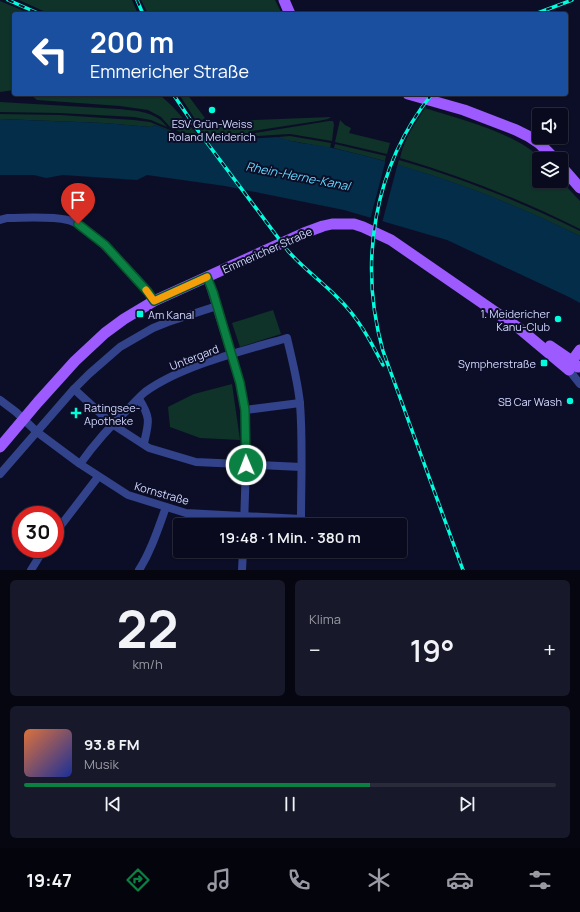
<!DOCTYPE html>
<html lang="de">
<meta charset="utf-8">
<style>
body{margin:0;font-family:Manrope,sans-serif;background:#17182a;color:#f1f3f6;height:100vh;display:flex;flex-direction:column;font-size:15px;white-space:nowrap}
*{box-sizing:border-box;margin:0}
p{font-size:13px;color:#999aa4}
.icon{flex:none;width:22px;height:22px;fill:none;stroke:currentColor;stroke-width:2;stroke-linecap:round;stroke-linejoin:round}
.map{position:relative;height:570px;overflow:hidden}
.details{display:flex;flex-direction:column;gap:10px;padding:10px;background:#050610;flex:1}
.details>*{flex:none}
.banner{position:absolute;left:12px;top:12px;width:556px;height:84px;border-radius:4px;box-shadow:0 1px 3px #0004,0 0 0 1px #292b3b;background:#1a4fa0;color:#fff;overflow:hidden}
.fabs{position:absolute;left:532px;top:108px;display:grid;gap:8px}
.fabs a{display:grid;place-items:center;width:36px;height:36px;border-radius:4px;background:#090a1d;box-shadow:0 1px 3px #0004,0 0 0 1px #292b3b;font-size:20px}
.speed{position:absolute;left:12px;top:506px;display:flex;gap:8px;font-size:20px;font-weight:700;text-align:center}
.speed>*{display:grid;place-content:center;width:52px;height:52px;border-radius:50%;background:#090a1d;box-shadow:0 1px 3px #0004,0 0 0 1px #292b3b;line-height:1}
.speed .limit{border:6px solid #d22;background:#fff;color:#111}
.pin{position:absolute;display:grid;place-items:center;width:34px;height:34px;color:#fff;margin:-41px -17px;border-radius:50% 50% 50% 0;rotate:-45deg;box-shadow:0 0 4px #0007}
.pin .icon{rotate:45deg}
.me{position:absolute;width:44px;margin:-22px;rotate:359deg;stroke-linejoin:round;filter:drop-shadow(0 0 3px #0008)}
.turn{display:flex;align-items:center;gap:14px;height:84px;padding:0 12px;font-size:18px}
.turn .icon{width:52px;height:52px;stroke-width:2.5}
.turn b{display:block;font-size:28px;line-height:34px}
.big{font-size:30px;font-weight:600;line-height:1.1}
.details .widget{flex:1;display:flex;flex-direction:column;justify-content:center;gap:6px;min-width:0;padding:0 14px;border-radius:6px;background:#17182a}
.details .dial{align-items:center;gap:0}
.dial b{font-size:52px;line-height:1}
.song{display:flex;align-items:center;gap:12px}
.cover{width:48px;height:48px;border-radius:6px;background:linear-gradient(135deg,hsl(20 70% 55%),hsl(230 70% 35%))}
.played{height:4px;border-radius:2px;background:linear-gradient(90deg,#0b8043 65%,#292b3b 65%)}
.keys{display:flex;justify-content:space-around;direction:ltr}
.heat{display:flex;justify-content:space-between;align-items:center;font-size:22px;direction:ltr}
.details .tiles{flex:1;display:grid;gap:10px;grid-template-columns:1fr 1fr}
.widget:last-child{grid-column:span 2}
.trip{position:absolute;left:173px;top:518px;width:234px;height:40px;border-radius:4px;background:#090a1d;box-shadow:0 1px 3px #0004,0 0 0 1px #292b3b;font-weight:600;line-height:40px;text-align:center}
.menu{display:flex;height:64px;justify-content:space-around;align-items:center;background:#04040c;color:#999aa4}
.menu .icon{width:28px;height:28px}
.menu .selected{color:#0b8043}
.menu b{font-size:18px;color:#f1f3f6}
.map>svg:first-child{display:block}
.green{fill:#0f3229}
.water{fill:#042d49}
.pier{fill:#0c0e27}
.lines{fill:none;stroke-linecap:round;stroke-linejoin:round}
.minor{stroke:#32438c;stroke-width:8}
.major{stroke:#9c5aff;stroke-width:11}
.rail-casing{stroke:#00fede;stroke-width:3.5}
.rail{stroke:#0c0e27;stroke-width:2;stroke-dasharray:6;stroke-linecap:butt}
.route-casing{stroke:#07532c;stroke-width:10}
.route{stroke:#0b8043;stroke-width:7}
.slow{stroke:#f59e0b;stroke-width:7}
.poi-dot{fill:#00fede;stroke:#0c0e27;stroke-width:1.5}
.labels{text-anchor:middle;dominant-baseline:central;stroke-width:4;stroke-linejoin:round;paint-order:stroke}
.poi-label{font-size:11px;fill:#d3d8ff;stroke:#0c0e27;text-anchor:end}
.street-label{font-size:11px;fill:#d3d8ff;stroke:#0c0e27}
.water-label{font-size:12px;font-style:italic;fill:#61daff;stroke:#0c0e27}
</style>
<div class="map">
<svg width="580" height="570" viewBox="0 0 580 570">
<rect width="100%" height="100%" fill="#0c0e27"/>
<g class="green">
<path d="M19,0H132L138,14H50Z"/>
<path d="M141,0H275L282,14H148Z"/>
<path d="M0,1L31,14H14V90L0,92Z"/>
<path d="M30,94H159L172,106L198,135L180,132L171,128L161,117L148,110L120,106L37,100Z"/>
<path d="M179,94H187L205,118L202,120L209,130L219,123L229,121L331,117L328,119L318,121L252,131L246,136L215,138L206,137L199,128L198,124Z"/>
<path d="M0,102L119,109C136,111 156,111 167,127L151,120L134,117L60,113L0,112Z"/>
<path d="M425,108C459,119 517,133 541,159H539V181H561L580,201V229C522,200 462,176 400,158C404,139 415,124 425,108Z"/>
<path d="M0,114L60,115L134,120L150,122L177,133L199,138L176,134L155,125L151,127L103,123L0,119Z"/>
<path d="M340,120L345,125L351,128L349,133L390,143L387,154L335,142Z"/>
<path d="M329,121H333L334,124L332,141L290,134L257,136L254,134L255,133Z"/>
<path d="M290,136L331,143L330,148L286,140L278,137Z"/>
<path d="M335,144L386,156L385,161L334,148Z"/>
<path d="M399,160C462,178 521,202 580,231V236C521,207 461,183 397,165Z"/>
<path d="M273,310L281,334L240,347L232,323Z"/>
<path d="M232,384L240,440L200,438L170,427L168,407L194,394Z"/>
</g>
<path class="water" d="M0,119L103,123L151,127L155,125L176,134L216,141L278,137C294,143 311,144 328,147C347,151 366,156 384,161C452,179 517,205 580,236V303L569,297L447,240L344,210L225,186L147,175L137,180L63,175L46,178L34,175H0Z"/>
<path class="pier" d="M386,159L398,163L382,223L370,220Z"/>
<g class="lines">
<g class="minor">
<path d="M0,220L7,218C26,218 49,216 68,220C86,223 145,284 154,301"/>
<path d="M207,277L240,383L245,410L246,465L244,525"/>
<path d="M569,370L580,384"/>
<path d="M74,389L112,424L149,448L196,462L301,467"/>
<path d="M139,399C151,418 149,422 144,443"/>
<path d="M0,400L16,412L37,432L80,464L128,495L186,513L301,519C301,481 303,442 300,404C298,382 292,360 287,338C243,351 182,365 145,392C140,396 135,402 130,407C111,425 95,443 80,464"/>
<path d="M245,410L300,403"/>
<path d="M0,474L74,389L89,374L120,347L153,328L168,322L217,306"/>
<path d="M55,533L98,477"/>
<path d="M31,570L44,549"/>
<path d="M139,570C151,551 158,529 166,507"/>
<path d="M242,570L243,551"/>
</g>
<g class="major">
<path d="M284,0L290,14"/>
<path d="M408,94L464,110L516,130L528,136L540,144L555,159"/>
<path d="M561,166L580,188"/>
<path d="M550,346L572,361L578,367"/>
<path d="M570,368L572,361L580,350"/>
<path d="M0,447L38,402L75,361L105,333L124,319L154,301L220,271L304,233L323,226L332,224H354L363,227L391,240L520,329L569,370"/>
</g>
<g class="rail-casing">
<g id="rail">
<path d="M8,0L40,14"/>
<path d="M137,0L143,14"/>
<path d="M535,14L572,0"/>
<path d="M173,94L196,128L288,251C303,268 321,281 337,297C358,317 370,340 383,365"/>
<path d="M432,94C374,166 358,262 383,351L463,570"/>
</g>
</g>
<use href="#rail" class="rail"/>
</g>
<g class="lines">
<g class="route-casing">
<path id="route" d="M78,224L105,245L148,292L154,301L207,277L213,292L240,383L245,410L246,465"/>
</g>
<use href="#route" class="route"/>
<path class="slow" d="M146,290L154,301L207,277"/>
</g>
<g class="poi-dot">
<circle cx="212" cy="110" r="4"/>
<rect x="136" y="310" width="8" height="8" rx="2"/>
<circle cx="558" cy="319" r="4"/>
<rect x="540" y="359" width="8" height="8" rx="2"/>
<circle cx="570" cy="401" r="4"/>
<path d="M74 407h4v4h4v4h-4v4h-4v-4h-4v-4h4z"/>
</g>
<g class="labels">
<g class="poi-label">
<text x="212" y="123" text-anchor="middle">ESV Grün-Weiss<tspan x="212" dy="13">Roland Meiderich</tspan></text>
<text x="550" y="313">1. Meidericher<tspan x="550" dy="13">Kanu-Club</tspan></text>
<text x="148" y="314" text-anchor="start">Am Kanal</text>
<text x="536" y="363">Sympherstraße</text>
<text x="562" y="401">SB Car Wash</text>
<text x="84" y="407" text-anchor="start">Ratingsee-<tspan x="84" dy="13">Apotheke</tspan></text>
</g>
<g class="street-label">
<text transform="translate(267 250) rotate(-24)">Emmericher Straße</text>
<text transform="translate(194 357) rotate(-21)">Untergard</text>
<text transform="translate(162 493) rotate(16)">Kornstraße</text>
</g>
<g class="water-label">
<text transform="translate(298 176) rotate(11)">Rhein-Herne-Kanal</text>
</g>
</g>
</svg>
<div class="fabs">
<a><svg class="icon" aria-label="sound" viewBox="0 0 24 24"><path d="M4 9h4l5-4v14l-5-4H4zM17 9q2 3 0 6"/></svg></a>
<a><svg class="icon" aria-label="layers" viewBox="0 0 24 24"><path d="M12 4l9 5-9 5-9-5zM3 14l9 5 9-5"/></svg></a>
</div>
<div class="speed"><div class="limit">30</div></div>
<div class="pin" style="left:78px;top:224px;background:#d93025"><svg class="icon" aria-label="arrive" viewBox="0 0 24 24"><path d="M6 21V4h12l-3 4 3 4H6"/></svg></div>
<svg class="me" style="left:246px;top:465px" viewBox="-20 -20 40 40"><circle r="17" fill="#0b8043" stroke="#fff" stroke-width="3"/><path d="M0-11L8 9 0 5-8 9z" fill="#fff"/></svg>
<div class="trip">19:48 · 1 Min. · 380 m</div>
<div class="banner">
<div class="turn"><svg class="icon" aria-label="left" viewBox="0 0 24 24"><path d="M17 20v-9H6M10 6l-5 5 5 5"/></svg><div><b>200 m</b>Emmericher Straße</div></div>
</div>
</div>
<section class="details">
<div class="tiles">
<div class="widget dial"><b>22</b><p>km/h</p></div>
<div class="widget"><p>Klima</p>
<div class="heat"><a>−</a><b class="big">19°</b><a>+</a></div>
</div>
<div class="widget">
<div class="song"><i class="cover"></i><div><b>93.8 FM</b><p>Musik</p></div></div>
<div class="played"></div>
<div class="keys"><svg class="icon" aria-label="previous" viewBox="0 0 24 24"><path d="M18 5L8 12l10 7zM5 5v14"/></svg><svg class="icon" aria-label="pause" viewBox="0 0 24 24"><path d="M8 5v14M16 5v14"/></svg><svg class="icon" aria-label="next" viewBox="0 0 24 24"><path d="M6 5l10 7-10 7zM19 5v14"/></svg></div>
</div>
</div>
</section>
<nav class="menu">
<b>19:47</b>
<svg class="icon selected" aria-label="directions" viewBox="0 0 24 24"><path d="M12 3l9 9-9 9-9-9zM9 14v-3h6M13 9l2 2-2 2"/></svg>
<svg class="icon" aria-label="music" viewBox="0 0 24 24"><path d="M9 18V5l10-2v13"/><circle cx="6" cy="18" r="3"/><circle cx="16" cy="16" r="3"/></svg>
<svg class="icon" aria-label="phone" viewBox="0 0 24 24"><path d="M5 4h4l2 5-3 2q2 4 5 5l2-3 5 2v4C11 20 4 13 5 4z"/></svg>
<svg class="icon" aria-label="climate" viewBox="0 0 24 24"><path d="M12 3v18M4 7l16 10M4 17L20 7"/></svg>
<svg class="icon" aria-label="car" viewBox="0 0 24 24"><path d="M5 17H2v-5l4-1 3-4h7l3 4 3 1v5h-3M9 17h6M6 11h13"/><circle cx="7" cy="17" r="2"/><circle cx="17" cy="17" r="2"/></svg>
<svg class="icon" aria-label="filters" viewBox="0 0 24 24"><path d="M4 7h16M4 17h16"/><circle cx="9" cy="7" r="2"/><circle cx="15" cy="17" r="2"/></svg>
</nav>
